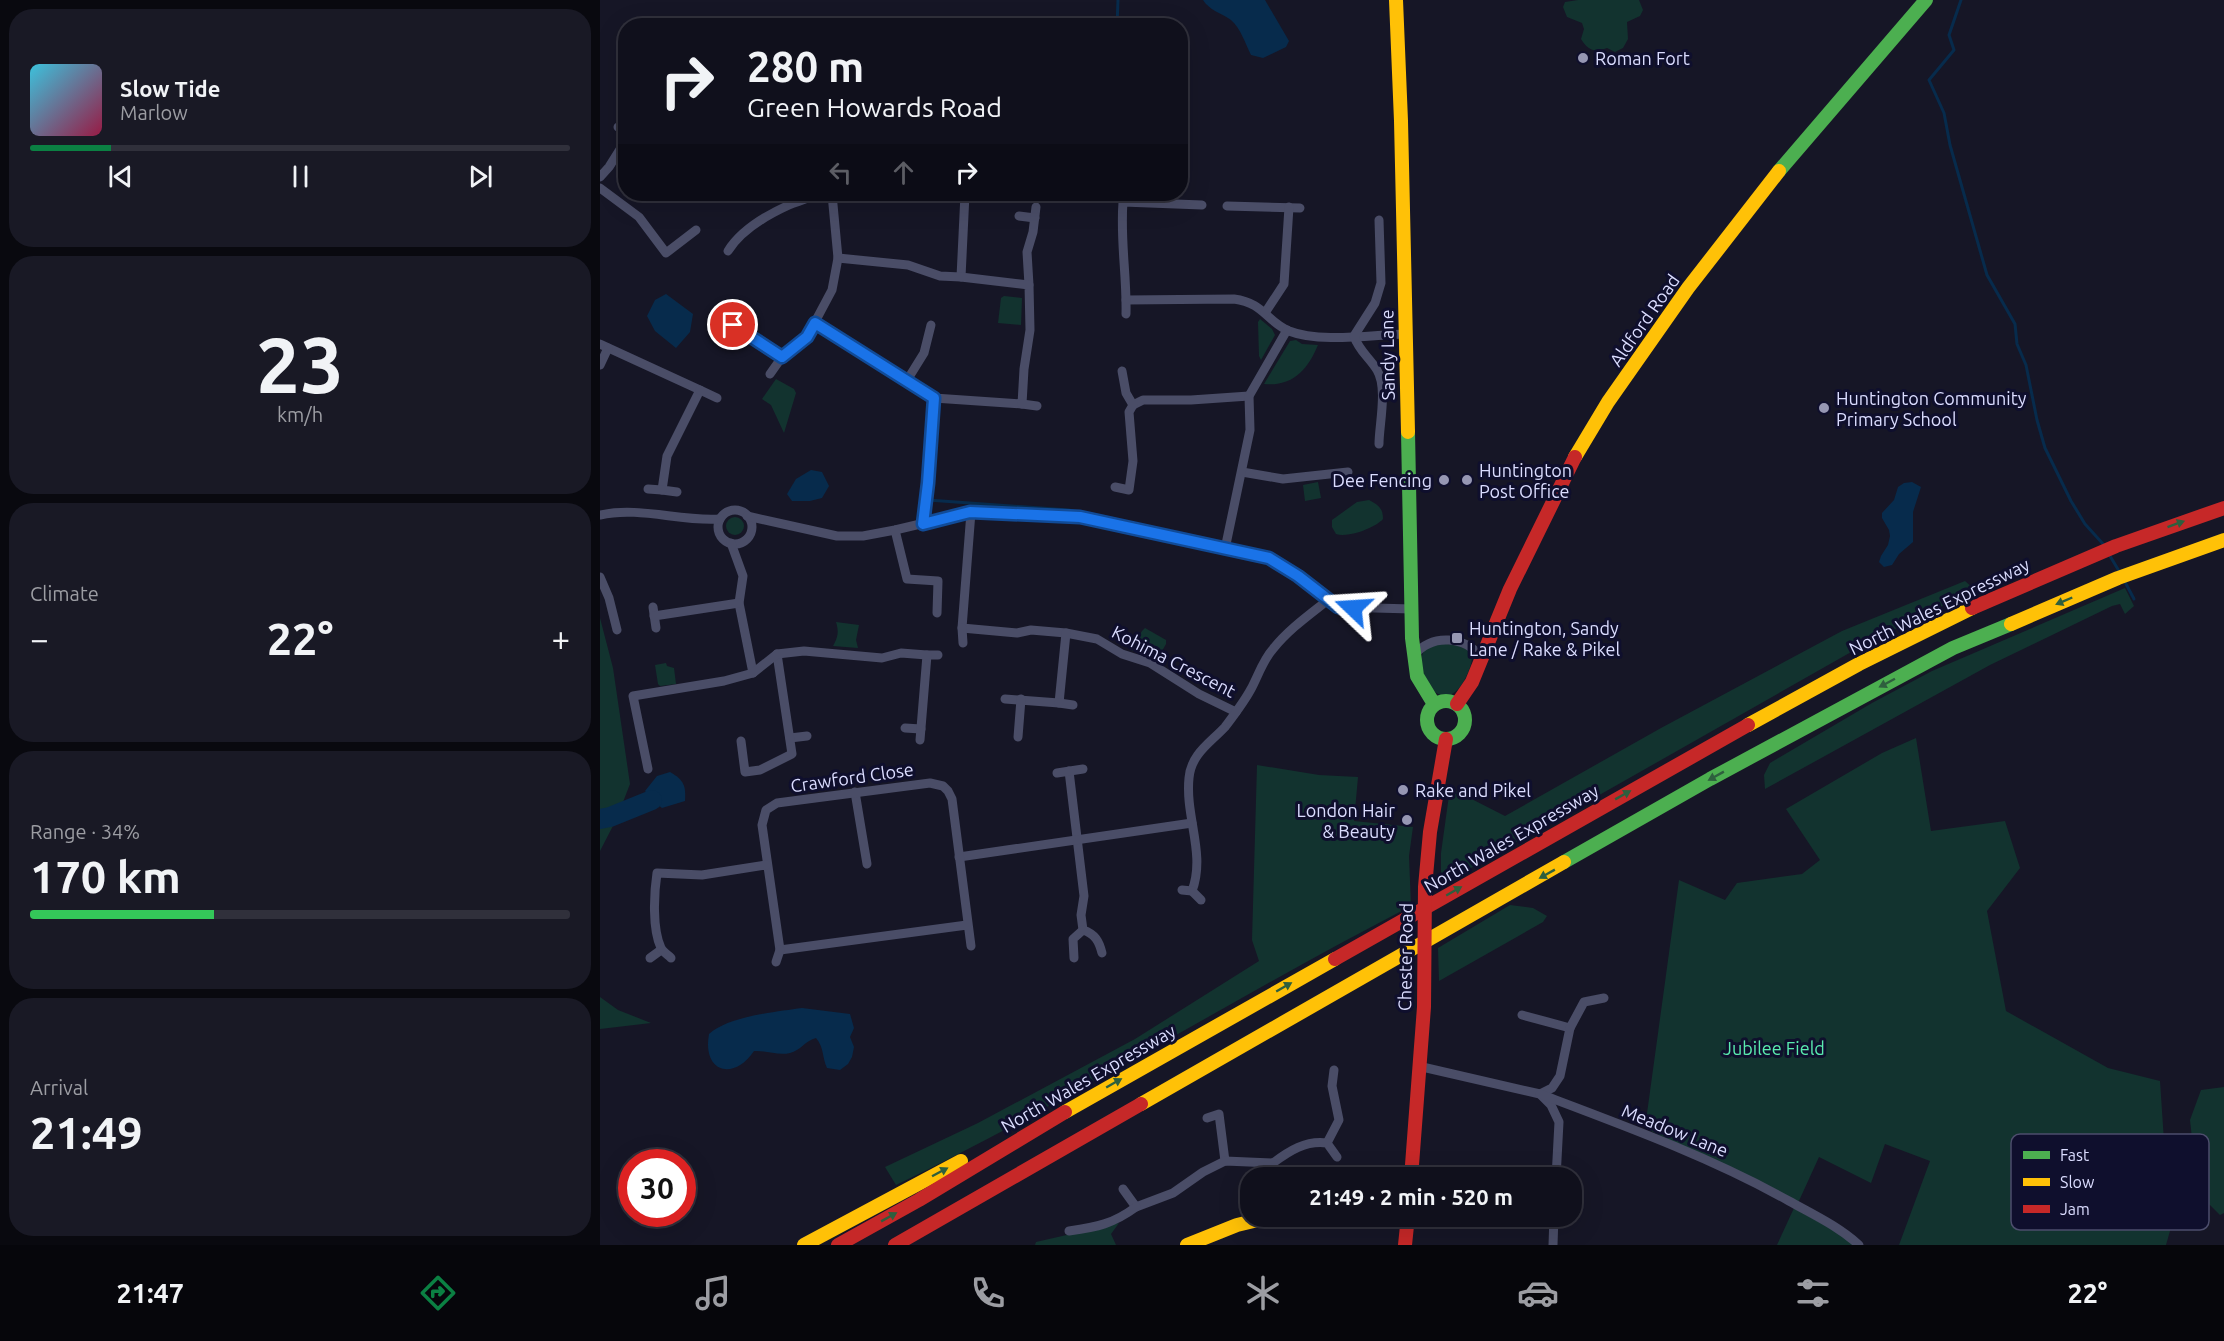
<!DOCTYPE html>
<meta charset="utf-8">
<style>
body{margin:0;font-family:Ubuntu,sans-serif;background:#191925;color:#f1f3f6;height:100vh;display:flex;flex-direction:column;font-size:22px;white-space:nowrap}
*{box-sizing:border-box;margin:0}
p{font-size:20px;color:#9c9da3}
.icon{flex:none;width:33px;height:33px;fill:none;stroke:currentColor;stroke-width:2;stroke-linecap:round;stroke-linejoin:round}
.map{position:relative;flex:1;overflow:hidden}
.side{display:flex;flex-direction:column;gap:9px;padding:9px;background:#09090f;width:600px}
.side>*{flex:none}
.hud{position:absolute;left:18px;top:18px;width:570px;height:183px;border-radius:24px;box-shadow:0 6px 24px #0002,0 0 0 2px #30303b;background:#10101c;color:#f1f3f6;overflow:hidden}
.speed{position:absolute;left:18px;top:1149px;display:flex;gap:12px;font-size:30px;font-weight:700;text-align:center}
.speed>*{display:grid;place-content:center;width:78px;height:78px;border-radius:50%;background:#10101c;box-shadow:0 6px 24px #0002,0 0 0 2px #30303b;line-height:1}
.speed .limit{border:9px solid #d22;background:#fff;color:#111}
.pin{position:absolute;display:grid;place-items:center;width:51px;height:51px;color:#fff;margin:-26px;border:3px solid #fff;border-radius:50%;box-shadow:0 2px 6px #0007}
.me{position:absolute;width:66px;margin:-33px;rotate:290deg;stroke-linejoin:round;filter:drop-shadow(0 0 4px #0008)}
.turn{display:flex;align-items:center;gap:21px;height:126px;padding:0 30px;font-size:27px}
.turn .icon{width:78px;height:78px;stroke-width:2.5}
.turn b{display:block;font-size:42px;line-height:51px}
.lanes{display:flex;align-items:center;height:57px;padding:0 30px;background:#0003;justify-content:center;gap:30px;direction:ltr}
.lanes .off{opacity:.35}
.big{font-size:45px;font-weight:700;line-height:1.1}
.side .widget{flex:1;display:flex;flex-direction:column;justify-content:center;gap:9px;min-width:0;padding:0 21px;border-radius:24px;background:#191925}
.side .dial{align-items:center;gap:0}
.dial b{font-size:78px;line-height:1}
.song{display:flex;align-items:center;gap:18px}
.cover{width:72px;height:72px;border-radius:9px;background:linear-gradient(135deg,hsl(190 70% 55%),hsl(340 70% 35%))}
.played{height:6px;border-radius:3px;background:linear-gradient(90deg,#0b8043 15%,#30303b 15%)}
.keys{display:flex;justify-content:space-around;direction:ltr}
.heat{display:flex;justify-content:space-between;align-items:center;font-size:33px;direction:ltr}
.charge{height:9px;border-radius:4px;background:linear-gradient(90deg,#34c759 34%,#30303b 0)}
.trip{position:absolute;left:640px;top:1167px;width:342px;height:60px;border-radius:24px;background:#10101c;box-shadow:0 6px 24px #0002,0 0 0 2px #30303b;font-weight:700;line-height:60px;text-align:center}
.tabs{display:flex;height:96px;justify-content:space-around;align-items:center;background:#06060b;color:#9c9da3}
.tabs .icon{width:42px;height:42px}
.tabs .selected{color:#0b8043}
.tabs b{font-size:27px;color:#f1f3f6}
main{display:flex;flex:1;min-height:0}
.map>svg:first-child{display:block}
.green{fill:#12332f}
.water{fill:#072b4c}
.lines{fill:none;stroke-linecap:round;stroke-linejoin:round}
.stream{stroke:#072b4c;stroke-width:3}
.river{stroke:#072b4c;stroke-width:20}
.street{stroke:#4a4d67;stroke-width:9}
.fast{stroke:#4caf50;stroke-width:14}
.slow{stroke:#ffc107;stroke-width:14}
.jam{stroke:#c62828;stroke-width:14}
.oneway{fill:#2e5f3e}
.route-casing{stroke:#114b97;stroke-width:15}
.route{stroke:#1a73e8;stroke-width:10}
.poi-dot{fill:#9697b3;stroke:#0f0f2d;stroke-width:2}
.labels{text-anchor:middle;dominant-baseline:central;stroke-width:6;stroke-linejoin:round;paint-order:stroke}
.poi-label{font-size:18px;fill:#dbddff;stroke:#0f0f2d;text-anchor:start}
.street-label{font-size:18px;fill:#dbddff;stroke:#0f0f2d}
.park-label{font-size:18px;fill:#5aecaf;stroke:#0f0f2d}
.key{fill:#0f0f2d;stroke:#4c4d6c;stroke-width:1.5}
.key-label{font-size:16px;fill:#dbddff}
</style>
<main>
<section class="side">
<div class="widget">
<div class="song"><i class="cover"></i><div><b>Slow Tide</b><p>Marlow</p></div></div>
<div class="played"></div>
<div class="keys"><svg class="icon" aria-label="previous" viewBox="0 0 24 24"><path d="M18 5L8 12l10 7zM5 5v14"/></svg><svg class="icon" aria-label="pause" viewBox="0 0 24 24"><path d="M8 5v14M16 5v14"/></svg><svg class="icon" aria-label="next" viewBox="0 0 24 24"><path d="M6 5l10 7-10 7zM19 5v14"/></svg></div>
</div>
<div class="widget dial"><b>23</b><p>km/h</p></div>
<div class="widget"><p>Climate</p>
<div class="heat"><a>−</a><b class="big">22°</b><a>+</a></div>
</div>
<div class="widget"><p>Range · 34%</p><b class="big">170 km</b><div class="charge"></div></div>
<div class="widget"><p>Arrival</p><b class="big">21:49</b></div>
</section>
<div class="map">
<svg width="1624" height="1245" viewBox="0 0 1624 1245">
<rect width="100%" height="100%" fill="#161626"/>
<g class="green">
<path d="M978,0H1039L1043,10L1040,16L1027,22L1028,39L1023,48L1015,52L1007,48C994,53 988,50 981,39L984,29L982,23L967,17L963,7L965,2Z"/>
<path d="M404,296L422,298L421,325L398,323L401,298Z"/>
<path d="M660,319L672,329L675,335L661,360L659,356L658,322Z"/>
<path d="M696,340L702,344L718,345C708,369 693,387 664,384L690,341Z"/>
<path d="M176,379L194,389L196,393L184,433L171,405L162,399Z"/>
<path d="M718,482L721,498L705,501L703,485Z"/>
<path d="M769,500C778,505 783,508 783,519C775,528 748,538 736,534L732,527V520L757,502Z"/>
<circle cx="135" cy="526" r="9"/>
<path d="M1365,581L1375,590L1267,643L841,885V853L850,788L905,816L1061,728L1242,631Z"/>
<path d="M1525,588L1534,606L1525,614L1520,604L1512,606L1390,665L1165,789L1164,775L1170,763L1272,703L1332,671Z"/>
<path d="M0,618L13,668L30,784L16,820L0,851V823L15,820L11,814L0,817Z"/>
<path d="M236,622L259,625L256,640L258,648L233,646C238,637 239,632 236,622Z"/>
<path d="M545,628L566,640V644L558,658L531,650L542,631Z"/>
<path d="M842,643C868,648 880,648 866,677C840,729 806,658 829,646C832,644 839,644 842,643Z"/>
<path d="M66,663L67,666L74,668L76,684L60,686L58,684L55,665Z"/>
<path d="M1316,738L1331,831L1405,821L1420,868L1387,911L1406,1011L1508,1068L1560,1081L1570,1231L1566,1245H1299L1330,1161L1285,1144L1271,1183L1219,1157L1198,1203L1045,1128L1079,880L1125,900L1137,883L1202,874L1220,860L1186,809L1282,753Z"/>
<path d="M657,765L719,775L758,777L754,821L813,827L809,856L811,906C637,996 472,1100 296,1185L285,1167L378,1123L535,1039L659,961L652,940Z"/>
<path d="M910,905L933,908L947,916L943,922L839,981L838,948Z"/>
<path d="M0,997L18,1010L51,1023L0,1029Z"/>
<path d="M1624,1087V1213L1620,1215L1598,1193L1590,1120L1601,1090Z"/>
<path d="M1194,1208L1242,1235L1254,1245H1177Z"/>
<path d="M519,1223L511,1234L516,1245H435L436,1242Z"/>
</g>
<g class="water">
<path d="M603,0H665L689,41L686,47L663,58L651,55C645,43 641,29 631,20C621,13 609,10 603,0Z"/>
<path d="M66,294L93,314L90,332L76,348L55,331L47,316L55,300Z"/>
<path d="M211,470L222,472L229,486L222,498L210,501H192L187,494L196,479Z"/>
<path d="M1312,482L1321,487L1313,512V542L1299,554L1292,565L1284,567L1279,562L1281,556L1288,545L1290,536L1289,530L1282,518V513L1294,500L1298,487L1304,483Z"/>
<path d="M70,772C84,780 86,786 85,801L62,808L52,800L45,791L57,776Z"/>
<path d="M202,1008L250,1014L254,1028L250,1037L254,1047L252,1057L248,1064L240,1070L227,1068C222,1057 224,1047 216,1038C206,1040 200,1051 190,1053C178,1056 166,1050 154,1051C134,1081 102,1073 109,1034C129,1016 175,1012 202,1008Z"/>
</g>
<g class="lines">
<g class="stream">
<path d="M1361,0L1349,35L1354,50L1329,80L1344,113L1350,145L1387,275L1415,324L1417,344L1426,365L1437,420L1445,448L1471,501L1485,524L1504,545"/>
<path d="M517,26L518,0"/>
<path d="M328,500L469,510L480,513"/>
<path d="M592,537L620,543"/>
<path d="M1510,556L1519,571"/>
<path d="M1525,582L1534,599"/>
</g>
<path class="river" d="M0,819L10,817L52,800"/>
<g class="street">
<path d="M18,127L26,128"/>
<path d="M0,177L9,167L26,140"/>
<path d="M0,188L39,217L66,253L96,230"/>
<path d="M627,206L700,208"/>
<path d="M419,216L435,218"/>
<path d="M128,251C141,230 167,215 189,205C198,201 206,200 215,194"/>
<path d="M361,277L365,194"/>
<path d="M429,285L427,252L433,232L436,207"/>
<path d="M526,300L634,299C664,303 666,321 689,331C719,343 771,335 804,334"/>
<path d="M665,313L684,284L689,207"/>
<path d="M526,314C527,276 520,241 523,202L602,205"/>
<path d="M121,318L182,357"/>
<path d="M215,323L334,398L422,404L424,369L430,330L429,285L361,277L340,276L308,265L238,258"/>
<path d="M125,336L133,325"/>
<path d="M0,344L100,390L67,456L62,490L77,492"/>
<path d="M0,365L8,348"/>
<path d="M170,374L182,357L207,337L232,290L238,258L232,194"/>
<path d="M306,382L324,353L331,325"/>
<path d="M100,390L117,398"/>
<path d="M422,404L437,406"/>
<path d="M533,405L543,400H591L649,396"/>
<path d="M779,444C779,425 788,388 777,370C769,357 759,351 754,336L775,303L781,283L779,220"/>
<path d="M642,472L683,479L748,472"/>
<path d="M515,487L529,490L533,461L529,412L533,405L526,393L522,371"/>
<path d="M48,489L62,490"/>
<circle cx="135" cy="527" r="17"/>
<path d="M371,512L362,628L417,633L431,630L466,633L497,639L522,654L550,663L599,694L636,712"/>
<path d="M0,515C40,506 80,522 120,519"/>
<path d="M147,516L237,536H263L295,530L371,512L480,517L669,559L698,576L738,607L812,609"/>
<path d="M323,524L328,482L334,398"/>
<path d="M295,530L307,579L338,581L337,613"/>
<path d="M131,543L143,576L139,603L153,673"/>
<path d="M625,549L650,430L649,396L687,330"/>
<path d="M0,577L9,598L17,630"/>
<path d="M53,607L56,628"/>
<path d="M54,616L139,603"/>
<path d="M362,628L363,643"/>
<path d="M814,655C833,633 865,636 882,658"/>
<path d="M405,699L459,703L466,633"/>
<path d="M459,703L473,705"/>
<path d="M305,728L321,729"/>
<path d="M418,737L421,699"/>
<path d="M190,738L207,736"/>
<path d="M320,740L327,655H338"/>
<path d="M141,741L145,772L160,770L192,754L177,654"/>
<path d="M48,769L33,696L124,681L153,673L177,654L204,651L282,658L301,653L327,655"/>
<path d="M469,771L484,896L481,915L483,930"/>
<path d="M457,773L483,769"/>
<path d="M255,792L267,864"/>
<path d="M359,857L592,823"/>
<path d="M582,890L592,891C606,854 585,817 589,778C591,754 610,743 625,727C634,715 644,702 651,689C658,676 663,660 673,649C688,630 709,615 728,600"/>
<path d="M592,891L601,900"/>
<path d="M367,925L180,950L162,825L166,810L177,803L330,783L343,786L348,791L352,799L371,946"/>
<path d="M50,958L61,950"/>
<path d="M71,958C68,955 63,952 61,948C52,929 54,893 57,873L102,875L166,865"/>
<path d="M474,958L473,939L483,930C495,934 499,941 502,953"/>
<path d="M176,962L180,950"/>
<path d="M922,1015L970,1028L960,1076L952,1088L940,1094"/>
<path d="M970,1028L984,1002L1004,998"/>
<path d="M818,1066L940,1094L951,1105L959,1122L956,1178"/>
<path d="M940,1094C1025,1126 1110,1157 1189,1201C1214,1215 1238,1226 1259,1245"/>
<path d="M607,1118L619,1114L625,1161"/>
<path d="M727,1143L739,1120L732,1086L734,1070"/>
<path d="M674,1178L673,1163C689,1151 706,1140 727,1143L737,1157"/>
<path d="M523,1189L536,1207L573,1193L603,1172L625,1161L673,1163"/>
<path d="M469,1231C497,1227 513,1224 536,1207"/>
<path d="M953,1245L954,1216"/>
</g>
<g class="fast">
<path d="M1179,171L1326,0"/>
<path d="M808,432L812,638L817,676L834,704"/>
<circle cx="846" cy="720" r="19"/>
<path d="M964,862L1110,779L1353,648L1411,624"/>
</g>
<g class="slow">
<path d="M796,0L801,121L808,432"/>
<path d="M975,457L1008,402L1088,288L1179,171"/>
<path d="M1411,624L1518,578L1624,540"/>
<path d="M1148,725L1259,664L1372,608"/>
<path d="M541,1104L964,862"/>
<path d="M465,1112L735,959"/>
<path d="M679,1216L808,1219"/>
<path d="M204,1245L361,1161"/>
<path d="M587,1245L637,1225L674,1216"/>
</g>
<g class="jam">
<path d="M1372,608L1516,546L1624,508"/>
<path d="M857,704L872,682L910,589L975,457"/>
<path d="M735,959L1148,725"/>
<path d="M811,1178L824,1007L825,887L830,832L846,739"/>
<path d="M238,1245L319,1200L465,1112"/>
<path d="M295,1245L541,1104"/>
<path d="M805,1245L808,1216"/>
</g>
</g>
<defs><path id="oneway-solid" d="M-6-.8H1V-3.2L6.5 0L1 3.2V.8H-6Z" transform="scale(1.5)"/></defs>
<g class="oneway">
<use href="#oneway-solid" transform="translate(1576 524) rotate(-20)"/>
<use href="#oneway-solid" transform="translate(1464 601) rotate(157)"/>
<use href="#oneway-solid" transform="translate(1287 683) rotate(152)"/>
<use href="#oneway-solid" transform="translate(1116 776) rotate(151)"/>
<use href="#oneway-solid" transform="translate(1023 795) rotate(-29)"/>
<use href="#oneway-solid" transform="translate(947 874) rotate(151)"/>
<use href="#oneway-solid" transform="translate(854 891) rotate(-30)"/>
<use href="#oneway-solid" transform="translate(684 987) rotate(-30)"/>
<use href="#oneway-solid" transform="translate(514 1083) rotate(-30)"/>
<use href="#oneway-solid" transform="translate(340 1172) rotate(-28)"/>
<use href="#oneway-solid" transform="translate(289 1217) rotate(-29)"/>
</g>
<g class="lines">
<g class="route-casing">
<path id="route" d="M133,325L182,357L207,337L215,323L334,398L328,483L323,524L370,512L480,517L669,558L698,576L738,607L753,608"/>
</g>
<use href="#route" class="route"/>
</g>
<g class="poi-dot">
<circle cx="983" cy="58" r="6"/>
<circle cx="1224" cy="408" r="6"/>
<circle cx="844" cy="480" r="6"/>
<circle cx="867" cy="480" r="6"/>
<rect x="851" y="632" width="12" height="12" rx="3"/>
<circle cx="803" cy="790" r="6"/>
<circle cx="807" cy="820" r="6"/>
</g>
<g class="labels">
<g class="poi-label">
<text x="995" y="58">Roman Fort</text>
<text x="1236" y="398">Huntington Community<tspan x="1236" dy="21">Primary School</tspan></text>
<text x="879" y="470">Huntington<tspan x="879" dy="21">Post Office</tspan></text>
<text x="832" y="480" text-anchor="end">Dee Fencing</text>
<text x="869" y="628">Huntington, Sandy<tspan x="869" dy="21">Lane / Rake &amp; Pikel</tspan></text>
<text x="815" y="790">Rake and Pikel</text>
<text x="795" y="810" text-anchor="end">London Hair<tspan x="795" dy="21">&amp; Beauty</tspan></text>
</g>
<g class="street-label">
<text transform="translate(1044 320) rotate(-55)">Aldford Road</text>
<text transform="translate(787 355) rotate(-91)">Sandy Lane</text>
<text transform="translate(1339 606) rotate(-26)">North Wales Expressway</text>
<text transform="translate(574 661) rotate(27)">Kohima Crescent</text>
<text transform="translate(252 777) rotate(-8)">Crawford Close</text>
<text transform="translate(911 838) rotate(-30)">North Wales Expressway</text>
<text transform="translate(805 957) rotate(-89)">Chester Road</text>
<text transform="translate(488 1078) rotate(-30)">North Wales Expressway</text>
<text transform="translate(1075 1130) rotate(22)">Meadow Lane</text>
</g>
<g class="park-label">
<text x="1174" y="1048">Jubilee Field</text>
</g>
</g>
<rect x="1411" y="1134" width="198" height="96" rx="9" class="key"/>
<rect x="1423" y="1151" width="27" height="8" fill="#4caf50"/>
<rect x="1423" y="1178" width="27" height="8" fill="#ffc107"/>
<rect x="1423" y="1205" width="27" height="8" fill="#c62828"/>
<g class="key-label">
<text x="1460" y="1161">Fast</text>
<text x="1460" y="1188">Slow</text>
<text x="1460" y="1215">Jam</text>
</g>
</svg>
<div class="speed"><div class="limit">30</div></div>
<div class="pin" style="left:133px;top:325px;background:#d93025"><svg class="icon" aria-label="arrive" viewBox="0 0 24 24"><path d="M6 21V4h12l-3 4 3 4H6"/></svg></div>
<svg class="me" style="left:753px;top:608px" viewBox="-20 -20 40 40"><path d="M0-17L14 15 0 8-14 15z" fill="#1a73e8" stroke="#fff" stroke-width="4"/></svg>
<div class="trip">21:49 · 2 min · 520 m</div>
<div class="hud">
<div class="turn"><svg class="icon" aria-label="right" viewBox="0 0 24 24"><path d="M7 20v-9h11M14 6l5 5-5 5"/></svg><div><b>280 m</b>Green Howards Road</div></div>
<div class="lanes"><svg class="icon off" aria-label="left" viewBox="0 0 24 24"><path d="M17 20v-9H6M10 6l-5 5 5 5"/></svg><svg class="icon off" aria-label="ahead" viewBox="0 0 24 24"><path d="M12 20V5M6 11l6-6 6 6"/></svg><svg class="icon" aria-label="right" viewBox="0 0 24 24"><path d="M7 20v-9h11M14 6l5 5-5 5"/></svg></div>
</div>
</div>
</main>
<nav class="tabs">
<b>21:47</b>
<svg class="icon selected" aria-label="directions" viewBox="0 0 24 24"><path d="M12 3l9 9-9 9-9-9zM9 14v-3h6M13 9l2 2-2 2"/></svg>
<svg class="icon" aria-label="music" viewBox="0 0 24 24"><path d="M9 18V5l10-2v13"/><circle cx="6" cy="18" r="3"/><circle cx="16" cy="16" r="3"/></svg>
<svg class="icon" aria-label="phone" viewBox="0 0 24 24"><path d="M5 4h4l2 5-3 2q2 4 5 5l2-3 5 2v4C11 20 4 13 5 4z"/></svg>
<svg class="icon" aria-label="climate" viewBox="0 0 24 24"><path d="M12 3v18M4 7l16 10M4 17L20 7"/></svg>
<svg class="icon" aria-label="car" viewBox="0 0 24 24"><path d="M5 17H2v-5l4-1 3-4h7l3 4 3 1v5h-3M9 17h6M6 11h13"/><circle cx="7" cy="17" r="2"/><circle cx="17" cy="17" r="2"/></svg>
<svg class="icon" aria-label="filters" viewBox="0 0 24 24"><path d="M4 7h16M4 17h16"/><circle cx="9" cy="7" r="2"/><circle cx="15" cy="17" r="2"/></svg>
<b>22°</b>
</nav>
